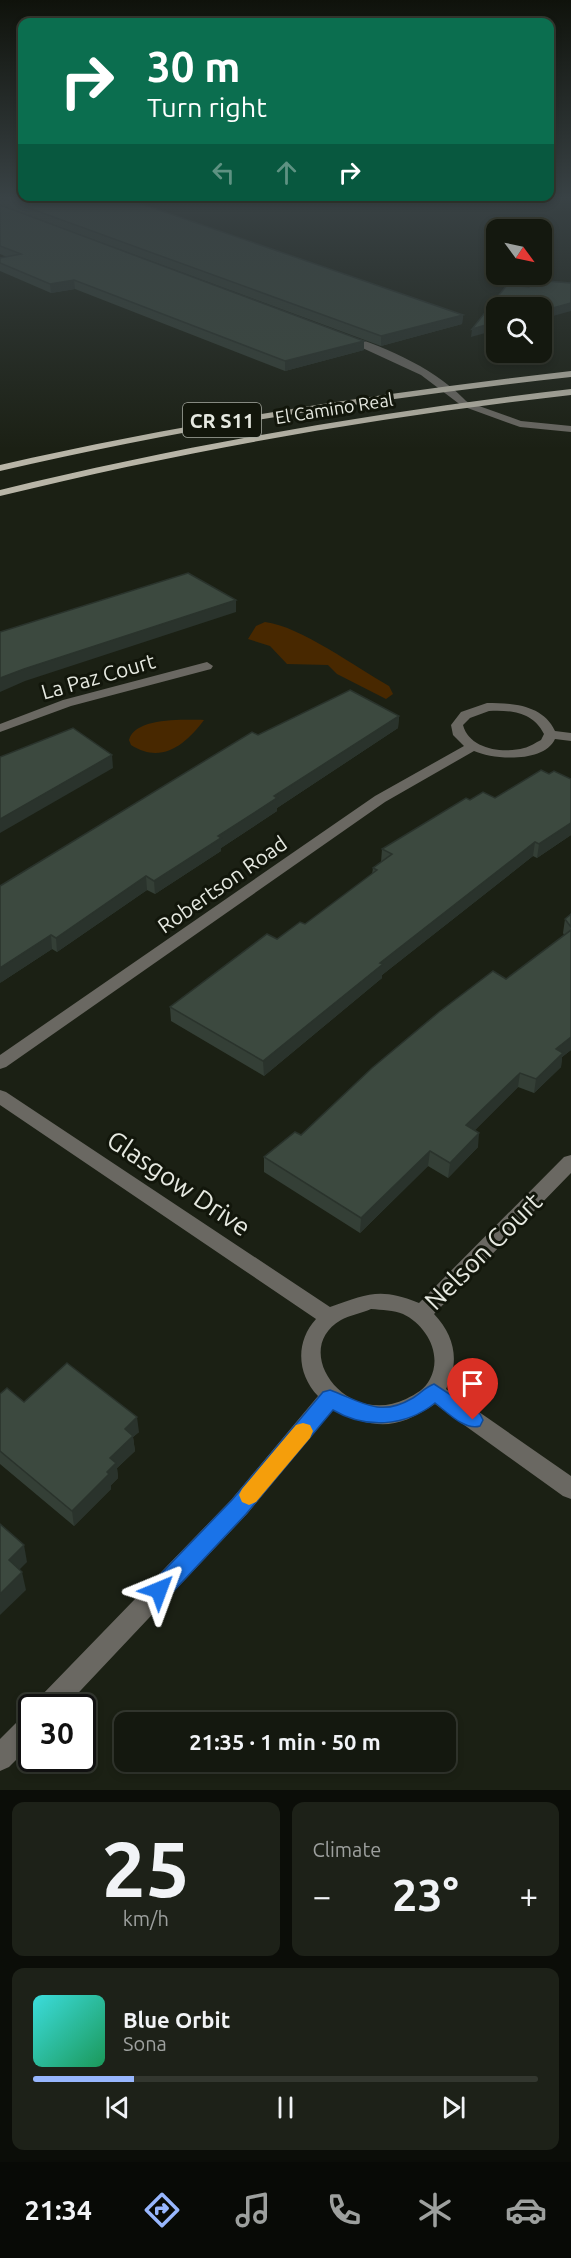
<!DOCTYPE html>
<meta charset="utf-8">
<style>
body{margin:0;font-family:Ubuntu,sans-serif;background:#1d2118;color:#f1f3f6;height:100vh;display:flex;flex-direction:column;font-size:22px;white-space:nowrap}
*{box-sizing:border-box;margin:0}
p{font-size:20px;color:#9da09e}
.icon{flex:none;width:33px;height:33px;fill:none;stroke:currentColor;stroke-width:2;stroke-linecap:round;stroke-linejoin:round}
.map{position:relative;height:1790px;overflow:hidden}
.drawer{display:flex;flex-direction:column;gap:12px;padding:12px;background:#0b0d08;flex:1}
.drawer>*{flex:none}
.banner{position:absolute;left:18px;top:18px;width:536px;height:183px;border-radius:12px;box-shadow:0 3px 9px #0003,0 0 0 2px #33372f;background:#0b6e4f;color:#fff;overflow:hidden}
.needle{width:39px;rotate:123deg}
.controls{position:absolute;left:486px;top:219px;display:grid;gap:12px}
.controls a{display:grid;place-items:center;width:66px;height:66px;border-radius:12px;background:#14180f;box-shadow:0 3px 9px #0003,0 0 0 2px #33372f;font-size:30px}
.speed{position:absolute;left:18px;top:1694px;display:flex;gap:12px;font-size:30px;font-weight:700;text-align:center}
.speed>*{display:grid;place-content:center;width:78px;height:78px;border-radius:50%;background:#14180f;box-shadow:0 3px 9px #0003,0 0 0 2px #33372f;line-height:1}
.speed .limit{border:3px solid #111;border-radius:9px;background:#fff;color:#111}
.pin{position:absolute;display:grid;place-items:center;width:51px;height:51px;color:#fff;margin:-62px -26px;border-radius:50% 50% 50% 0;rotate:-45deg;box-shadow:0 0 6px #0007}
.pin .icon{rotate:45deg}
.me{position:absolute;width:66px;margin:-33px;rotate:44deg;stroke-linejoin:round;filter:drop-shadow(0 0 4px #0008)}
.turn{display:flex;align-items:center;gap:21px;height:126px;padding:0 30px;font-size:27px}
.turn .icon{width:78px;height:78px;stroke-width:2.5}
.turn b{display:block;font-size:42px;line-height:51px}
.lanes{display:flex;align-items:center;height:57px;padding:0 30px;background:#0003;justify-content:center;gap:30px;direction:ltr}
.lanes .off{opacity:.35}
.big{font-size:45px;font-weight:600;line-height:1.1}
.drawer .card{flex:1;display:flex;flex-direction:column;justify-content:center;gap:9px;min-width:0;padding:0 21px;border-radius:12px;background:#1d2118}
.drawer .dial{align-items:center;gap:0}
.dial b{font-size:78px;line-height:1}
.song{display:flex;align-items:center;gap:18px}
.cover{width:72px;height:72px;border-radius:9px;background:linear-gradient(135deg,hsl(180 70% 55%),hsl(150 70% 35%))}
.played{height:6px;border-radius:3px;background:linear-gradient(90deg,#97b6fd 20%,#33372f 20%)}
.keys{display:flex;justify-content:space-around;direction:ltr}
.heat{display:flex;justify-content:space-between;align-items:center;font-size:33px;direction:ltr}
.drawer .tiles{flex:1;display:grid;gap:12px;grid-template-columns:1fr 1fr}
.card:last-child{grid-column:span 2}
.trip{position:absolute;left:114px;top:1712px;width:342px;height:60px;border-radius:12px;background:#14180f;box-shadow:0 3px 9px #0003,0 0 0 2px #33372f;font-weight:600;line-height:60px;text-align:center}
.tabs{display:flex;height:96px;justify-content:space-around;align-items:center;background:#080a06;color:#9da09e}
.tabs .icon{width:42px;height:42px}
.tabs .active{color:#97b6fd}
.tabs b{font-size:27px;color:#f1f3f6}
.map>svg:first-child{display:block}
.green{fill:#482800}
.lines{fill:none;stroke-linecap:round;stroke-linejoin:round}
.service{fill:#6a6862;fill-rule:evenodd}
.minor{fill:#6a6862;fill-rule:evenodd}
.tertiary{fill:#6a6862;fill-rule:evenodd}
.primary{fill:#b8b5a7;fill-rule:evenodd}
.wall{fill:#343f36}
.shaded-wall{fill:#2a332c}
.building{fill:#3c493f;stroke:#2a332c;stroke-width:1.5}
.route{fill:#1a73e8;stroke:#114b97;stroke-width:1.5}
.slow{fill:#f59e0b}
.labels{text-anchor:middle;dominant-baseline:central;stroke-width:6;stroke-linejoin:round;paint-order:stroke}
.far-street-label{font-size:18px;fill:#e6e9e1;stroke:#12160b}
.shield{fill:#12160b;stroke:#a6aaa1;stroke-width:1.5}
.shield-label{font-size:20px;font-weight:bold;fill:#e6e9e1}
.street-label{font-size:21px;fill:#e6e9e1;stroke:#12160b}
.near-street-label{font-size:26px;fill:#e6e9e1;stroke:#12160b}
</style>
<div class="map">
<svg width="571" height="1790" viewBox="0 0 571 1790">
<rect width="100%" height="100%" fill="#1b2014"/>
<g class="green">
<path d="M265,622C300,626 357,668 389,686L393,694L386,699L337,674L328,665L287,664L270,646L248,639L256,626Z"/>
<path d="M204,720C186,744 162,765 131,745L129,740C135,717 185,720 204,720Z"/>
</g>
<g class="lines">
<path class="service" d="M465,401L521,421L571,426V432L520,427L462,406L461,404Z"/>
<g class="minor">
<path d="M207,662L213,666L211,669L71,706L0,732V724L63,700Z"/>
<path d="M487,703C513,703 543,705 555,731L571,733V741L555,739C544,763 494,760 474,751L385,802L6,1067L0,1069V1055L375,796L464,746L453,735L451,725L461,712ZM489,711C511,710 533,712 544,734L541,740C536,742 530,747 524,748C503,754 469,749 463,725L470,718Z"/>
<path d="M0,1090L6,1092L330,1307C367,1294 380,1287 419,1303L564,1157L571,1155V1173L434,1314C455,1336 460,1362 446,1389L571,1476V1499L563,1496L435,1404C395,1431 375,1429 333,1410L247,1514L65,1707H35L39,1698L231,1500L318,1396C297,1374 295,1342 316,1319L0,1105ZM371,1309C382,1310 394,1310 403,1314C426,1325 443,1354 430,1379C425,1389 416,1394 406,1399C346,1428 289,1350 341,1320C350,1315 362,1313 371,1309Z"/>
<path d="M32,1712V1744L9,1767L0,1771V1739L23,1716Z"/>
</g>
<path class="tertiary" d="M346,335C388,347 439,371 469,404L462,406L421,375L343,339L342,337Z"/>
<g class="primary">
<path d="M571,371V377C379,398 189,427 0,471V465C189,422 379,393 571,371Z"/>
<path d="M571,389V395C378,417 188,450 0,496V490C188,444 378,412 571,389Z"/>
</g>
</g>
<g class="wall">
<path d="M0,199H127L463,315L462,324L381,346L0,205Z"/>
<path d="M0,205L364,341V350L285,371L75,289L51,293L0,271V258L7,257L0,254Z"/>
<path d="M399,716L398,728L277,808V811L221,848V851L155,894L147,890L57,952L52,949L0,983L258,735Z"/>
<path d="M549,774L571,779V835L537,858L533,856L382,975V978L264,1076L171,1021L170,1007L277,939L305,924L372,874L373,868L381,862L382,849L470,800L495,798Z"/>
<path d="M571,914V1050L562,1057L561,1067L534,1093L518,1087L475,1130L478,1147L448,1178L428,1166L360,1233L264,1172V1157L301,1135L506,979L564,935L563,933L565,919Z"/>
<path d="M0,1394L24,1402L139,1432L133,1437L135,1451L117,1468L118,1478L111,1485V1489L74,1526L0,1464Z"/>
</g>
<g class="shaded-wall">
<path d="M74,280L75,289L51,293L50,284Z"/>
<path d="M571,303V311L542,319V311Z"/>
<path d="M463,315L462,324L381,346V336Z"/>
<path d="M496,322V330L471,337L472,329Z"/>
<path d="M364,341V350L285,371V361Z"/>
<path d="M236,600V612L25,681L0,692V678L24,669Z"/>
<path d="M399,716L398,728L277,808V811L221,848V851L155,894L154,881L274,796Z"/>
<path d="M112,755L113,768L0,833V819Z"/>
<path d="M571,823V835L537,858L539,844Z"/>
<path d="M535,842L533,856L382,975V978L264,1076L263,1061L380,963Z"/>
<path d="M146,876L147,890L57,952L56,938Z"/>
<path d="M51,935L52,949L0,983V968Z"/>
<path d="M571,1037V1050L562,1057L561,1067L534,1093L536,1079L556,1049Z"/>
<path d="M520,1073L518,1087L465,1140L466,1125Z"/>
<path d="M479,1133L478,1147L448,1178L450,1163Z"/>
<path d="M430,1151L428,1166L360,1233L361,1218Z"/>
<path d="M137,1417L139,1432L133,1437L135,1451L117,1468L118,1478L111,1485V1489L74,1526L72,1511L107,1472L110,1458L125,1429Z"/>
<path d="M24,1545L27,1562L12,1577L9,1560Z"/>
<path d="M22,1572L26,1590L0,1615V1594Z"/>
</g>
<g class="building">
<path d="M4,199H127L463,315L381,336Z"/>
<path d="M0,205L364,341L285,361L74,280L50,284L0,263V258L21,254L0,246Z"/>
<path d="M533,280L571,283V303L542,311V308H496V322L472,329L507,285L529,287Z"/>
<path d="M188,573L236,600L24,669L0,678V632Z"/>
<path d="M350,690L399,716L274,796L277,798L218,836L221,838L154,881L146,876L56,938L51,935L0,968V886L252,732L258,735Z"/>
<path d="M73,728L112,755L0,819V757Z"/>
<path d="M541,770L549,774L554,771L571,779V823L539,844L535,842L380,963L383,964L263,1061L170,1007L267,934L277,939L300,922L305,924L377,870L373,868L392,854L382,849L466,798L470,800L483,792L495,798Z"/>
<path d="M571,914V927L565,919Z"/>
<path d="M571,930V1037L556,1049L563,1053L536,1079L520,1073L466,1125L479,1133L450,1163L430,1151L361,1218L264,1157L295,1132L301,1135L372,1068L439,1012L493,971L506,979Z"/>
<path d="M67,1363L137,1417L125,1429L133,1436L110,1458L116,1463L107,1472L109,1474L72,1511L0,1451V1394L7,1388L24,1402Z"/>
<path d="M0,1524L24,1545L9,1560L22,1572L0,1594Z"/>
</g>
<linearGradient id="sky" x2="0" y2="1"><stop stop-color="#0f120b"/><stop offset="0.44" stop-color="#394245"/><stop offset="1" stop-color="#394245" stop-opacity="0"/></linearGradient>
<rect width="571" height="449" fill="url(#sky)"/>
<path class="route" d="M434,1384L480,1414L483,1420L480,1426C465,1431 447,1412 435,1403C405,1427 365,1429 333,1410L246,1514L167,1598L159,1601L152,1598L149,1590L152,1583L232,1500L323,1392L330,1390C358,1400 379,1418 411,1399C419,1395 425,1387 434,1384Z"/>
<path class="slow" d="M303,1423L310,1425L313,1431L310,1438L256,1502L249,1505L242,1502L239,1495L242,1489L296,1425Z"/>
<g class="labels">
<g class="far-street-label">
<text transform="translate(334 408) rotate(-9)">El Camino Real</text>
</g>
<rect class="shield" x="183" y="403" width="78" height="34" rx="4.5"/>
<g class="shield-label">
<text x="222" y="420">CR S11</text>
</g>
<g class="street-label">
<text transform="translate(98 676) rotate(-16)">La Paz Court</text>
<text transform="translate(222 884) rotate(-35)">Robertson Road</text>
</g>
<g class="near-street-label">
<text transform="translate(179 1183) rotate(34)">Glasgow Drive</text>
<text transform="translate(483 1251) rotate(-45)">Nelson Court</text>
</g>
</g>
</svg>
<div class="controls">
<a><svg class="needle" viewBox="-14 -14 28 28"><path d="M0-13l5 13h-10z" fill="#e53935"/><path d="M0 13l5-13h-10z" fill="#9da09e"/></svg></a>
<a><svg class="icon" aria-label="search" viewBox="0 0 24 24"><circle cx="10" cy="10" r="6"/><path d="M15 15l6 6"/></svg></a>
</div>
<div class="speed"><div class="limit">30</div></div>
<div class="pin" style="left:473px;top:1420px;background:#d93025"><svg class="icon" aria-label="arrive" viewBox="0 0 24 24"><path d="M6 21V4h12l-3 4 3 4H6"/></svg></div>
<svg class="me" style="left:159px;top:1590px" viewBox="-20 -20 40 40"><path d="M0-17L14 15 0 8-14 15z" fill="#1a73e8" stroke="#fff" stroke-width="4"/></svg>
<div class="trip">21:35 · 1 min · 50 m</div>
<div class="banner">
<div class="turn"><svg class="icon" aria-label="right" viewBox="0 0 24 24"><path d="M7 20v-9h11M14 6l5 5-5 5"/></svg><div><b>30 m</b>Turn right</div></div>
<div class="lanes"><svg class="icon off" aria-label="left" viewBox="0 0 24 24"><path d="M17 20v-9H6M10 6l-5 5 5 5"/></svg><svg class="icon off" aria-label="ahead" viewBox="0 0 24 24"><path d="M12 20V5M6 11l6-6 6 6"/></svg><svg class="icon" aria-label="right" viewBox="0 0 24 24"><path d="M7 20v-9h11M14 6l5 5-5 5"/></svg></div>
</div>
</div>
<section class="drawer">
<div class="tiles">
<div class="card dial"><b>25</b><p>km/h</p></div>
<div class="card"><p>Climate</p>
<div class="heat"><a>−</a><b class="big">23°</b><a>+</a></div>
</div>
<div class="card">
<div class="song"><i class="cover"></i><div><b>Blue Orbit</b><p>Sona</p></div></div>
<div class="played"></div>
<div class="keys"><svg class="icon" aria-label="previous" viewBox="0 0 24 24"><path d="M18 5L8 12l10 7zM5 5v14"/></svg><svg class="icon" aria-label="pause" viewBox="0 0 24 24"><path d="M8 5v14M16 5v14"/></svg><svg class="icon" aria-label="next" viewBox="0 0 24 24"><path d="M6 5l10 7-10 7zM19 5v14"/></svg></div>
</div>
</div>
</section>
<nav class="tabs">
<b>21:34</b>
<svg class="icon active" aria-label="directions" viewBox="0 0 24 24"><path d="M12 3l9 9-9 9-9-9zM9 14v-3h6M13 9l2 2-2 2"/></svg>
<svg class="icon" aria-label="music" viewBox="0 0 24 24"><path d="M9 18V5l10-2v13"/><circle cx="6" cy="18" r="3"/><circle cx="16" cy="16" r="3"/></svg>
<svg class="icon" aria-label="phone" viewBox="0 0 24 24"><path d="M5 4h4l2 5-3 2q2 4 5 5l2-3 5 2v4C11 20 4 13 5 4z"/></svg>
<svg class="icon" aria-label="climate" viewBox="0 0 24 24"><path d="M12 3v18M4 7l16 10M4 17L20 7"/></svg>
<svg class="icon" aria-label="car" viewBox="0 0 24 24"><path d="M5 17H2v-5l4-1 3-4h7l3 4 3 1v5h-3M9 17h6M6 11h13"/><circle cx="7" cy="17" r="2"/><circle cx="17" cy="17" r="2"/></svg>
</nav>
